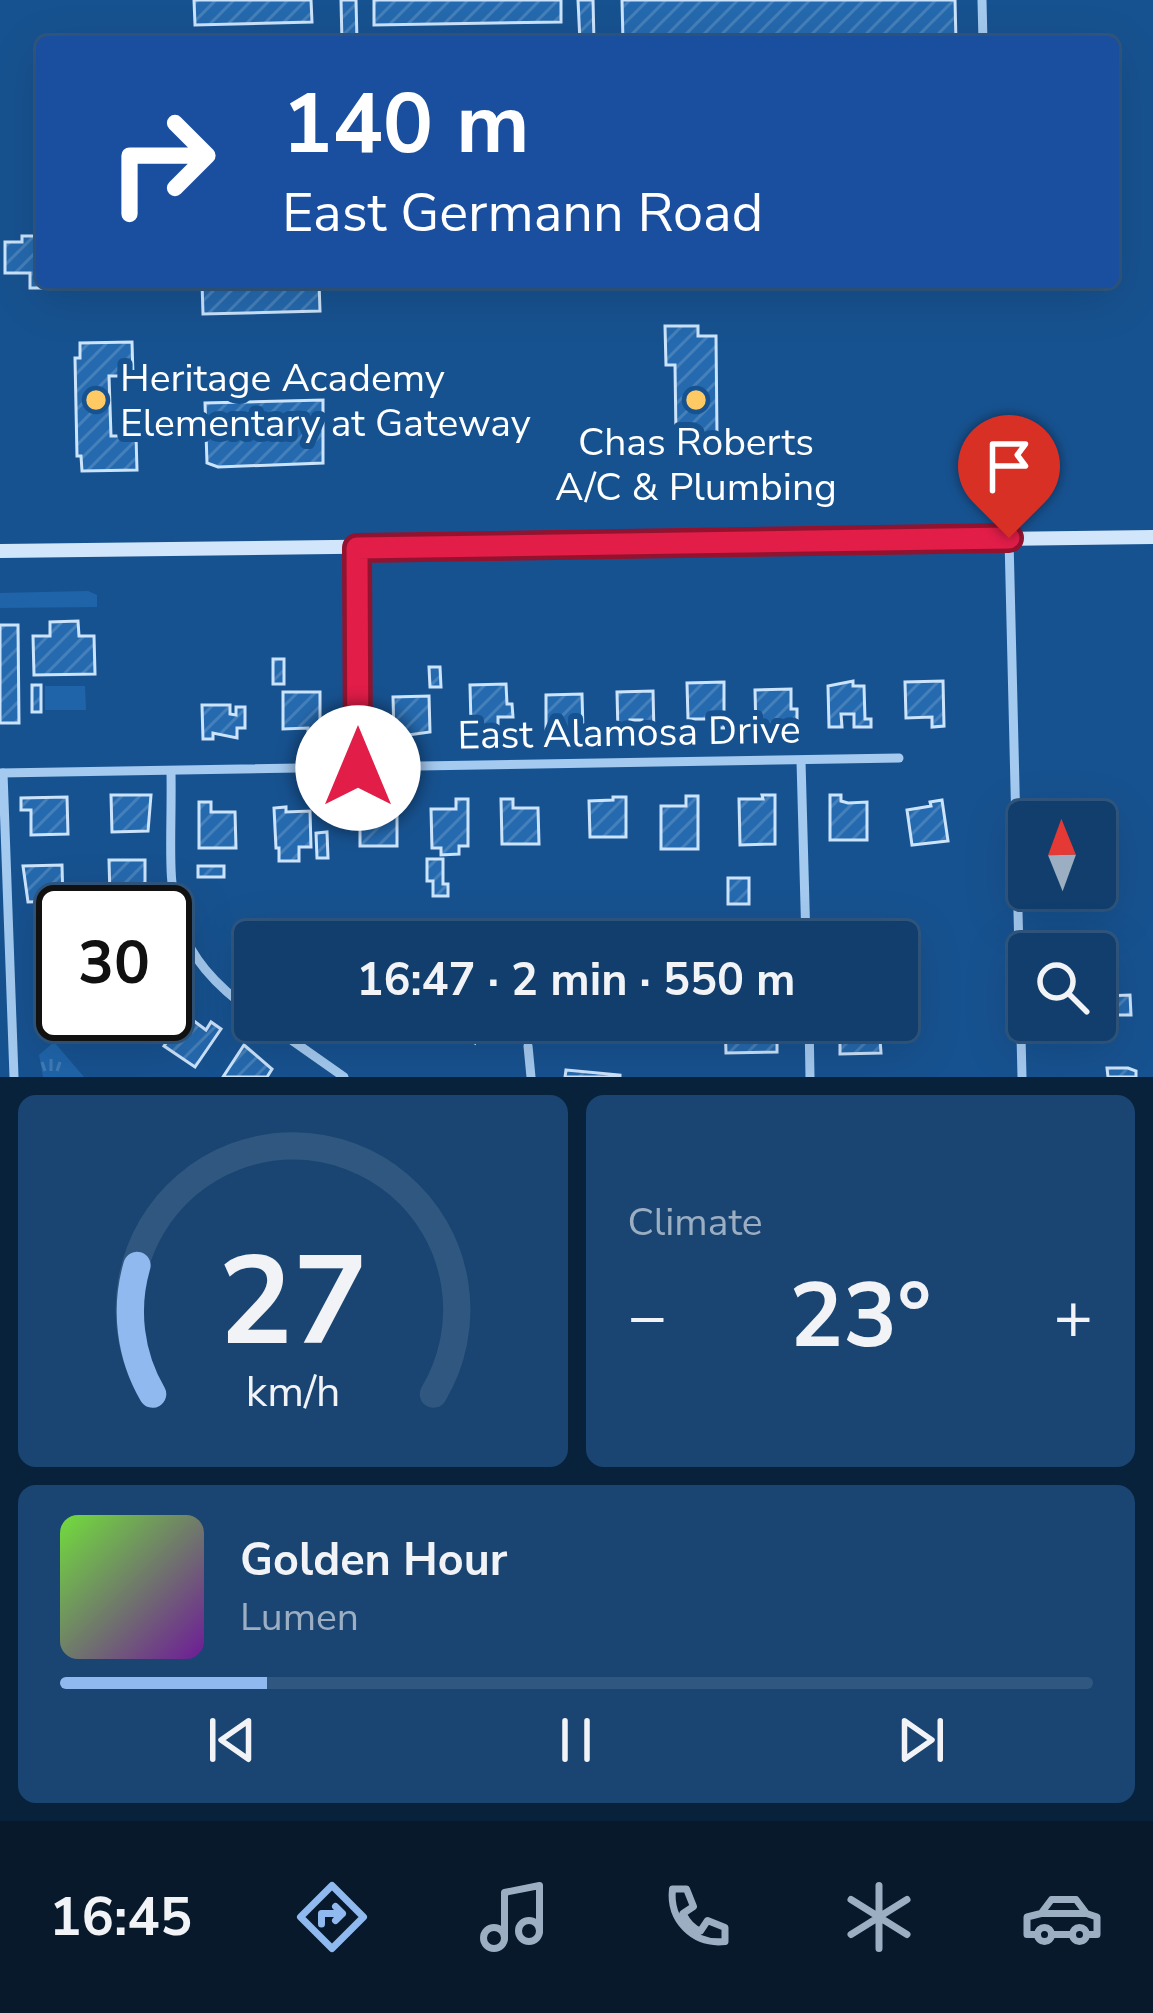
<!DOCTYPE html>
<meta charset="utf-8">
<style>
body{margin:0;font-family:"Nunito Sans",sans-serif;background:#1a4572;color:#f1f3f6;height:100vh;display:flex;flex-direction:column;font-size:45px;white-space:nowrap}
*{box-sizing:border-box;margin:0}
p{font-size:39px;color:#9caec2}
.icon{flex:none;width:66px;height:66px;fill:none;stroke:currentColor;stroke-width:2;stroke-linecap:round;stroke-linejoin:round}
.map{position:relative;height:1077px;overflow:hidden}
.sheet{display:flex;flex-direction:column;gap:18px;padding:18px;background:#09223b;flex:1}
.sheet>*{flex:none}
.hud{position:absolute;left:36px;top:36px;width:1083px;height:252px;border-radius:12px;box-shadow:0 12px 48px #0002,0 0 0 3px #30577f;background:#1a4fa0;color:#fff;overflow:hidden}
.needle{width:78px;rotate:359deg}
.fabs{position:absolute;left:1008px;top:801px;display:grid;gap:24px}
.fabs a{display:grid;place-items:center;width:108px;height:108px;border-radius:12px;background:#113e6c;box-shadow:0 12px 48px #0002,0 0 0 3px #30577f;font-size:60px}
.speed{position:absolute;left:36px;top:885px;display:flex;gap:24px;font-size:60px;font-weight:700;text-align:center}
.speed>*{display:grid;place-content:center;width:156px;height:156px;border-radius:50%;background:#113e6c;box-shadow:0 12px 48px #0002,0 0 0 3px #30577f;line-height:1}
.speed .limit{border:6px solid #111;border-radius:18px;background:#fff;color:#111}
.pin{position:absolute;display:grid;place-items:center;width:102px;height:102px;color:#fff;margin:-123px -51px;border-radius:50% 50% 50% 0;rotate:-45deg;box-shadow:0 0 12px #0007}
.pin .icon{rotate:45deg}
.me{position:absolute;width:132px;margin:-66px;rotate:0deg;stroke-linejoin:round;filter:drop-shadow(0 0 9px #0008)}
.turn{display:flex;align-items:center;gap:42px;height:252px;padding:0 48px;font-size:54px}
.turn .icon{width:156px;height:156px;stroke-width:2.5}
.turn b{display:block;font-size:84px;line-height:102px}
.big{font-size:90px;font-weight:700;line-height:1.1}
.sheet .tile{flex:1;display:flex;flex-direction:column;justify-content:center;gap:18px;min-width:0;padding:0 42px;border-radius:18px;background:#1a4572}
.sheet .dial{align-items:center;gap:0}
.dial svg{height:312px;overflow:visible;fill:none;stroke:#30577f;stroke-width:7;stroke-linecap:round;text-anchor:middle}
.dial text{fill:#f1f3f6;stroke:none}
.song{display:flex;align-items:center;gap:36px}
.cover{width:144px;height:144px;border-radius:18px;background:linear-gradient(135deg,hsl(100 70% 55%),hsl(280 70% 35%))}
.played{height:12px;border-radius:6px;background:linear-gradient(90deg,#90b9f0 20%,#30577f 20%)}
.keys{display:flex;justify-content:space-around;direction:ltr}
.heat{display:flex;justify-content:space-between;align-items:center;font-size:66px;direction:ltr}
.sheet .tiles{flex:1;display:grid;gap:18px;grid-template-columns:1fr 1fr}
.tile:last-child{grid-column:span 2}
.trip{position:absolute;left:234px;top:921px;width:684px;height:120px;border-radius:12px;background:#113e6c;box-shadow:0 12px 48px #0002,0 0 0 3px #30577f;font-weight:700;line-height:120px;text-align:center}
.dock{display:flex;height:192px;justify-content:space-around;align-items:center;background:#07192b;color:#9caec2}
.dock .icon{width:84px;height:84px}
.dock .on{color:#90b9f0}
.dock b{font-size:54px;color:#f1f3f6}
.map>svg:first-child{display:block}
.grass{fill:#1f64a9}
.park{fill:url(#park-tufts)}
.building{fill:url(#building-hatch);stroke:#cbe3fb;stroke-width:3}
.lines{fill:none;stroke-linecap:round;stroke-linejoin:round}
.street{stroke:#a4caf0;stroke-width:9}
.secondary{stroke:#d2e6fb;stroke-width:14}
.route-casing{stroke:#92132f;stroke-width:30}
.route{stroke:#e11d48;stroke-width:21}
.poi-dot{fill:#ffca63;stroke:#175290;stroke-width:4.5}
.labels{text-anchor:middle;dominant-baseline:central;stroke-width:12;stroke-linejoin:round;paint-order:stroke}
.poi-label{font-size:39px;fill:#fff;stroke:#175290;text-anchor:start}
.street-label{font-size:39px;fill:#fff;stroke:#175290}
</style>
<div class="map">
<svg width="1153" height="1077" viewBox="0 0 1153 1077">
<defs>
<pattern id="park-tufts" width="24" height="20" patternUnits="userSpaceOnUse" patternTransform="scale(3)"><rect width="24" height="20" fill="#1f64a9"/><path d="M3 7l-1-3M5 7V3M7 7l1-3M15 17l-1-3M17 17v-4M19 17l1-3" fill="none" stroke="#417bb6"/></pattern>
<pattern id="building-hatch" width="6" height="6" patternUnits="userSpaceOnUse" patternTransform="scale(3)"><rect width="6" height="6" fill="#2569ae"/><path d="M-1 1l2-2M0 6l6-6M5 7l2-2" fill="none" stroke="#4680ba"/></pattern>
</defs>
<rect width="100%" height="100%" fill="#175290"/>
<g class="grass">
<path d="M88,591L97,595V607L0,608V593Z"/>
<path d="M45,686H85L86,710H45Z"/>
</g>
<path class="park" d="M54,1042L84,1077H43L39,1055Z"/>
<g class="building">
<path d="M194,0H311L312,22L195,25Z"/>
<path d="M341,0H356L357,42H342Z"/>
<path d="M374,0H561V22L374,25Z"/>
<path d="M578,0H593L594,42H580Z"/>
<path d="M622,0H955L956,42H623Z"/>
<path d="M22,236H42V282H50V288H30V273H5V242H22Z"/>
<path d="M202,282H319L320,311L203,314Z"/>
<path d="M665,326H698V336H716L717,436H676L675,365H666Z"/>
<path d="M132,342L133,376H109L111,436H136L137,470L82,471L81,456H77L75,358H80V343Z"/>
<path d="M323,400V463L218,467L207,463L205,403Z"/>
<path d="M78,621L79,636H94L95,674L34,675L33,636H50V622Z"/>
<path d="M0,625H18L19,723H0Z"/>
<rect x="273" y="659" width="11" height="25"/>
<path d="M429,667H440L441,687H430Z"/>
<path d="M853,681V686H864L865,719H871V727H854V714H841L842,727H829L828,686Z"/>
<path d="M943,681L944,726L932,727V717L906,718L905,682Z"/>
<path d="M724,682V728H713V719H688L687,683Z"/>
<path d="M506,684L507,704H512L513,717H498V727L471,724L470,685Z"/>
<rect x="32" y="685" width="9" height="27"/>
<path d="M791,689V709H797V722H782L783,732L756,730L755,690Z"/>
<path d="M653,691L654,734H643L642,720H630V732H618L617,692Z"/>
<path d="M283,692H320V738H308V728L283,729Z"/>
<path d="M582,694L583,731L546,735V695Z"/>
<path d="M429,696L430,732L394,737L393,697Z"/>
<path d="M202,705H230V714L236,715V707H245V728H237V738L213,733V739H203Z"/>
<path d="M111,795H151L148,831L112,832Z"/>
<path d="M762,795H775V844L740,845L739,799H763Z"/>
<path d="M830,795H841V801L848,803L867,802V840H830Z"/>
<path d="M686,796H698V849H661V806H686Z"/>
<path d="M67,797L68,834L31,835V810H21V798Z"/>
<path d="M613,797H626V837H590L589,801L613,800Z"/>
<path d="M456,799H468V846H459V854L441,855V848H432L431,809H456Z"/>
<path d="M501,799H513V808H538L539,844H502Z"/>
<path d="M385,800H397V846H360V810H385Z"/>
<path d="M942,800L948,841L912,845L907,810L931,806L930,802Z"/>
<path d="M199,802H211V812H235L236,848H199Z"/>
<path d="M286,807V812L310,811L311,847H299V861H279V848H276L274,808Z"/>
<path d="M327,832L328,858H317L316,833Z"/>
<path d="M427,859H443V884H448V896H433V881H427Z"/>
<path d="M109,860H145V885H155V897H110Z"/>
<path d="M62,865L63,901L28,902L23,866Z"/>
<rect x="198" y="866" width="26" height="11"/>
<rect x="728" y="878" width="21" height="26"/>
<path d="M1130,995L1131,1015H1105L1104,996Z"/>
<path d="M186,1015L206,1030L211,1022L221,1029L195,1067L164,1046Z"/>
<path d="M487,1020L475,1043L443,1021V1020Z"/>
<path d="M562,1020H613L596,1038L577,1021L571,1028Z"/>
<path d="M725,1020H767L768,1040H777V1052L726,1053Z"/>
<path d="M839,1020H880L886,1039H880L881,1053L840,1054V1042H852V1030H840Z"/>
<path d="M244,1045L272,1069L267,1077H223Z"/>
<path d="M1107,1068H1128L1136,1071V1077H1108Z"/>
<path d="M566,1070L620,1075V1077H565Z"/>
</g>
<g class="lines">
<g class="street">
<path d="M982,0L983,42"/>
<path d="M1009,539L1022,1077"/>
<path d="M357,548L358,768"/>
<path d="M801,761L806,942"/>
<path d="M171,772C173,884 153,942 255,1014"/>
<path d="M0,773L899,758"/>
<path d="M3,773L14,1077"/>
<path d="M263,1020L344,1077"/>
<path d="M809,1020L810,1077"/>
<path d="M528,1046L531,1077"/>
</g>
<path class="secondary" d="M0,551L1153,537"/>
</g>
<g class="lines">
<g class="route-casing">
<path id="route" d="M358,768L357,548L1009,538"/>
</g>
<use href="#route" class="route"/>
</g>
<g class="poi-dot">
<circle cx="96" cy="400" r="12"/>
<circle cx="696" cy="400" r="12"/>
</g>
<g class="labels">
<g class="poi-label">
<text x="120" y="378">Heritage Academy<tspan x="120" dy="45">Elementary at Gateway</tspan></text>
<text x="696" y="442" text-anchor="middle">Chas Roberts<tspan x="696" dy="45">A/C &amp; Plumbing</tspan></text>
</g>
<g class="street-label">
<text transform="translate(629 733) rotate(-1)">East Alamosa Drive</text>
</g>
</g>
</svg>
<div class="fabs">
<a><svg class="needle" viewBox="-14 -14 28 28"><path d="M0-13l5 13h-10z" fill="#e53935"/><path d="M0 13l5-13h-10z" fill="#9caec2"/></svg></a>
<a><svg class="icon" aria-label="search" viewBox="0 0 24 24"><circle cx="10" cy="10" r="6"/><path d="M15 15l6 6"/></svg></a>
</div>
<div class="speed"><div class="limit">30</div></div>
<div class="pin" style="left:1009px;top:538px;background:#d93025"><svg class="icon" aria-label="arrive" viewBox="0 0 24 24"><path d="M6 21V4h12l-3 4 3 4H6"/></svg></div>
<svg class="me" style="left:358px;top:768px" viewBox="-20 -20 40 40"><circle r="19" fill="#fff"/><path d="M0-13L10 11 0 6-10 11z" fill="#e11d48"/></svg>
<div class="trip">16:47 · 2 min · 550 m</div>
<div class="hud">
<div class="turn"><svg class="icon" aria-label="right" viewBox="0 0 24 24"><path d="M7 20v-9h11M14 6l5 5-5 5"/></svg><div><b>140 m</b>East Germann Road</div></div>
</div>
</div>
<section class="sheet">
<div class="tiles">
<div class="tile dial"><svg viewBox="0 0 100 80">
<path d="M14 69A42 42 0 1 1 86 69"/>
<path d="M14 69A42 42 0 0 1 10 36" stroke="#90b9f0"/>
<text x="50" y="56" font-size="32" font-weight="700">27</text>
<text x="50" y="72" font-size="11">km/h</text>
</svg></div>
<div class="tile"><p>Climate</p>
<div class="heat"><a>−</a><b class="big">23°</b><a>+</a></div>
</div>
<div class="tile">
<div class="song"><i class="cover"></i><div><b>Golden Hour</b><p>Lumen</p></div></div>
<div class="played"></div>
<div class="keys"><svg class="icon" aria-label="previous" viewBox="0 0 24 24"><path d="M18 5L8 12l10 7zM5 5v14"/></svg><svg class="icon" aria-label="pause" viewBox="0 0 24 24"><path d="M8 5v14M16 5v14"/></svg><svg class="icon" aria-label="next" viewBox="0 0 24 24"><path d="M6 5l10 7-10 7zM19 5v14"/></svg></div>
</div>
</div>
</section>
<nav class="dock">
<b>16:45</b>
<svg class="icon on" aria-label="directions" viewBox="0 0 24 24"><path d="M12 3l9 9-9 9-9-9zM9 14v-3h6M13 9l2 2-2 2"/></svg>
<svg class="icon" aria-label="music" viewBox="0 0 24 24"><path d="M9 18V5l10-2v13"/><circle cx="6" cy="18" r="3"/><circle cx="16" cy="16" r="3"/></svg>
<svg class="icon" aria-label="phone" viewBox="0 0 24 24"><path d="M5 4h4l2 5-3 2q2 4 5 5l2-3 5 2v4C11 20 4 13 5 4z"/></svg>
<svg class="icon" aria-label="climate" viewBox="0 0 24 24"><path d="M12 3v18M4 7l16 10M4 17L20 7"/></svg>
<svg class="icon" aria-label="car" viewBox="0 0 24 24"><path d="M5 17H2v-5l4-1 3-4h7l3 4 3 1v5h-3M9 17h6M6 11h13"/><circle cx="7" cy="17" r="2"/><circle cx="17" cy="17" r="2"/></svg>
</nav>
